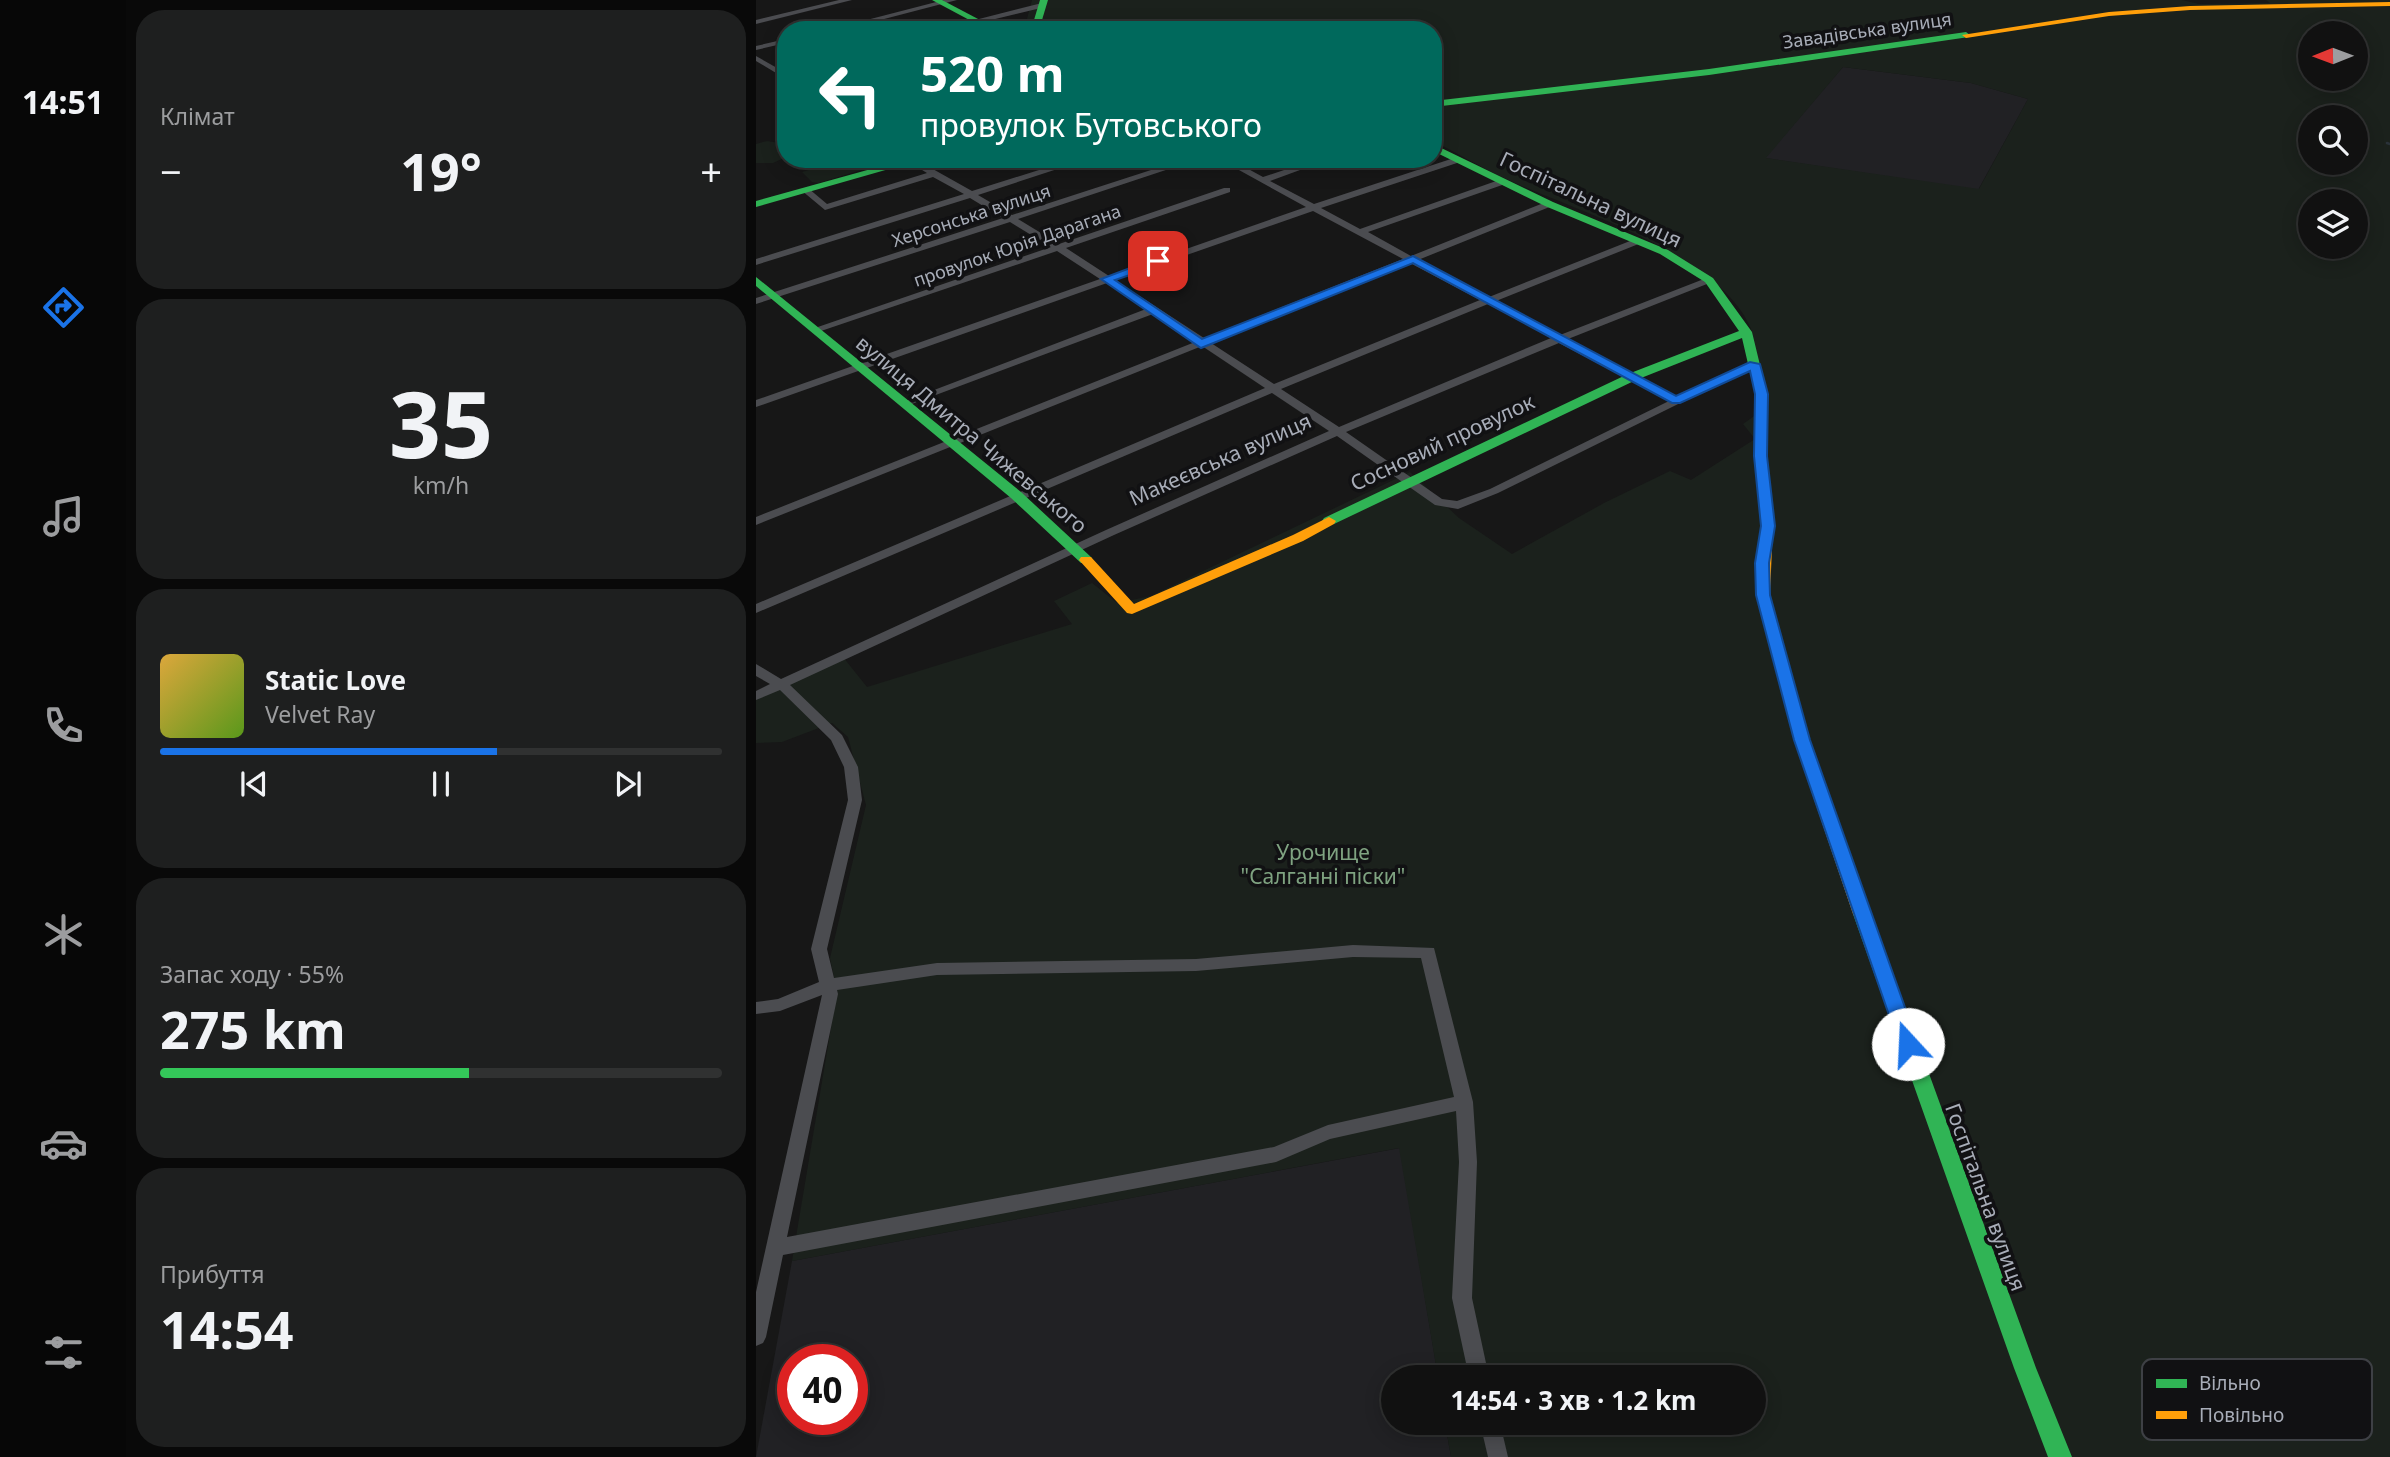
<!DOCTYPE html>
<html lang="uk">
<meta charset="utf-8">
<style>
body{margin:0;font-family:"Noto Sans",sans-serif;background:#1e1f1f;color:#f1f3f6;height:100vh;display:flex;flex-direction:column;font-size:26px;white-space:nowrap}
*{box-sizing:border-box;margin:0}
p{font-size:23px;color:#9c9d9f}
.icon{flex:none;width:38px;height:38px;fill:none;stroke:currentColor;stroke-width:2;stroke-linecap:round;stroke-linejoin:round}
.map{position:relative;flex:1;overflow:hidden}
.sheet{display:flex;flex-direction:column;gap:10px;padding:10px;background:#090909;width:630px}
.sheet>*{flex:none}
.banner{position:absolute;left:21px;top:21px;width:665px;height:147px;border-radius:28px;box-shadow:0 4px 18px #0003,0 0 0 2px #303131;background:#00695c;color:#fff;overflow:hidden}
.needle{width:46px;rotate:269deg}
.fabs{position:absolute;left:1542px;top:21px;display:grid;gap:14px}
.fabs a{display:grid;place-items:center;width:70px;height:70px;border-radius:50%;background:#111;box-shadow:0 4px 18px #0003,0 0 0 2px #303131;font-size:35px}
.speed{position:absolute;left:21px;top:1344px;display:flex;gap:14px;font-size:35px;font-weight:700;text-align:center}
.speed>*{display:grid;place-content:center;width:91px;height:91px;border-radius:50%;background:#111;box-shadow:0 4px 18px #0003,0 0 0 2px #303131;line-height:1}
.speed .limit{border:10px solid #d22;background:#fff;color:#111}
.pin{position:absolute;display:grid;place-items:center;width:60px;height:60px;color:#fff;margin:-30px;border-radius:14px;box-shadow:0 4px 10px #0006}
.me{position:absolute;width:77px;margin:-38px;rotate:340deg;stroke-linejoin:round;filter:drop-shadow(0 0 5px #0008)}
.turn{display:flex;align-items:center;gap:24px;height:147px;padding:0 28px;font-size:32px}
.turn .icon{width:91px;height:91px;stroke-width:2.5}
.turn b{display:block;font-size:49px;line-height:60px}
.big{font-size:52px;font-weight:700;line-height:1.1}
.sheet .widget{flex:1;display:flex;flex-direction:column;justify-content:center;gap:10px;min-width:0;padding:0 24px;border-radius:28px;background:#1e1f1f}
.sheet .dial{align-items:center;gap:0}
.dial b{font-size:91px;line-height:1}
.song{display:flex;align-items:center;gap:21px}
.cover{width:84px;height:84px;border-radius:10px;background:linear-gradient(135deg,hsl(40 70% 55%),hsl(90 70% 35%))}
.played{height:7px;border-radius:4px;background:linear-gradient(90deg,#1a73e8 60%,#303131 60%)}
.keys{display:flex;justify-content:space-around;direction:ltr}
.heat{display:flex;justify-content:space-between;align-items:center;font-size:38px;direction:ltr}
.charge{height:10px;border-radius:5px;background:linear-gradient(90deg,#34c759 55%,#303131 0)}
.trip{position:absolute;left:625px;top:1365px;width:385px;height:70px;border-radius:35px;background:#111;box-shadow:0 4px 18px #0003,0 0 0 2px #303131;font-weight:700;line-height:70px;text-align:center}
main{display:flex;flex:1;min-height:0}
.tabs{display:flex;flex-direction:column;width:126px;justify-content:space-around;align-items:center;background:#070707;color:#9c9d9f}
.tabs .icon{width:49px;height:49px}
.tabs .current{color:#1a73e8}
.tabs b{font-size:32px;color:#f1f3f6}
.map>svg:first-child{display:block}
.built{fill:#212124;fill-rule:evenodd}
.green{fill:#1b211c;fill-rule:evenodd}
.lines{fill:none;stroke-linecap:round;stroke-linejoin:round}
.stream{stroke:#2a3239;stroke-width:2.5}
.street{fill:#4b4c50;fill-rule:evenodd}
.fast{fill:#30b455;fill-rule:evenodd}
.slow{fill:#ff9f0a;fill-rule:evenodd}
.route{fill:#1a73e8;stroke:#114b97;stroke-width:2}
.labels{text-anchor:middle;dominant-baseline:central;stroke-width:7;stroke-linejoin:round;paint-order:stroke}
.far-street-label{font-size:18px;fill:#a8adb8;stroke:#111113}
.street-label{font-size:21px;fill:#a8adb8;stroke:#111113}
.park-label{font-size:21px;fill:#7fa381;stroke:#111113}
.key{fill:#111113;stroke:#3e4045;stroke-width:2}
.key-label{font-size:19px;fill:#a8adb8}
</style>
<main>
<nav class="tabs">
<b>14:51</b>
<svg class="icon current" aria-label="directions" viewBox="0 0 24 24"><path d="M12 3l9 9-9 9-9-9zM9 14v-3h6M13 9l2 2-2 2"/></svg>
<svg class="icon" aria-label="music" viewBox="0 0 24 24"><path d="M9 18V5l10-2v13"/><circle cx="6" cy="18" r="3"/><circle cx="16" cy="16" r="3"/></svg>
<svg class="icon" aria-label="phone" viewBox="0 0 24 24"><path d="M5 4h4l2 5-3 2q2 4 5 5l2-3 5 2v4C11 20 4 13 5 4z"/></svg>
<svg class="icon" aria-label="climate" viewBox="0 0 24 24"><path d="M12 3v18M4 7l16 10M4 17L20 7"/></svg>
<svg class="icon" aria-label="car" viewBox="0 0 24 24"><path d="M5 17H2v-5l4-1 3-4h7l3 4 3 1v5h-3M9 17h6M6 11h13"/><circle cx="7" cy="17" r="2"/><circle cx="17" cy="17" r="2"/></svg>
<svg class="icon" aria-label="filters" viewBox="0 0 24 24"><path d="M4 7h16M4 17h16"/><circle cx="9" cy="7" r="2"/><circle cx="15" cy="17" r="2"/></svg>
</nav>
<section class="sheet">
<div class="widget"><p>Клімат</p>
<div class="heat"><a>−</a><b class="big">19°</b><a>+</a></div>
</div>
<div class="widget dial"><b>35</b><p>km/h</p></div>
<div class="widget">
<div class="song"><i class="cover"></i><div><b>Static Love</b><p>Velvet Ray</p></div></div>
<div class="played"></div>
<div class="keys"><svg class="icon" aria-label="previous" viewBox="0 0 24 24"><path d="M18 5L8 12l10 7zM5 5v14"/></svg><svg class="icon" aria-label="pause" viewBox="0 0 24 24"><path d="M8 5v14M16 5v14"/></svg><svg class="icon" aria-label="next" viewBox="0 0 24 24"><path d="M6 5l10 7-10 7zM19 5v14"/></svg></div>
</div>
<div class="widget"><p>Запас ходу · 55%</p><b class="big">275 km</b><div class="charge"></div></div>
<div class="widget"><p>Прибуття</p><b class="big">14:54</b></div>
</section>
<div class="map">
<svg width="1634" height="1457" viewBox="0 0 1634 1457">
<rect width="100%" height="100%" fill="#171717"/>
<g class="built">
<path d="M1087,67L1215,83L1272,99L1222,190L1009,158Z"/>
<path d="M644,1148L682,1377H637V1423H689L695,1457H0L36,1261ZM37,1360H96V1419H37Z"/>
</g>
<g class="green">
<path d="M276,0H1426L1443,4L1514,3L1510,0H1634V1457H695L689,1423H998V1377H682L643,1148L36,1261L81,992L74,958L110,805L92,737L76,723L26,742L0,743V698L87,657L111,687L316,624L298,601L336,583L361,603L395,596L654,472L703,518L756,554L848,503L914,471L935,480L999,439L987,424L1001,414C1000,393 1001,346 995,329C964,253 819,211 748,178C724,167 701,153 677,141V30H268ZM1554,33H1600V79H1554ZM1087,67L1215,83L1272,99L1223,189L1010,158ZM1554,117H1600V163H1554ZM1554,201H1600V247H1554Z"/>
<path d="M11,141L30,144V157L17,163H0V144Z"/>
<path d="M88,159H142L62,183L56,182L46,172Z"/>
</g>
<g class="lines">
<path class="stream" d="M1631,143L1634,144"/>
<g class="street">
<path d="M83,0H96L0,24V20Z"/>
<path d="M188,0H201L86,30H72Z"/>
<path d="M286,3L289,7L194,30H180Z"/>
<path d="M30,39V43L0,50V46Z"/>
<path d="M0,56L30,73V79L0,61Z"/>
<path d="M701,157L705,160L704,162L565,208L604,229L743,180H749V184L612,232L655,256L790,202H796V206L662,260L733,297L879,239H885V243L740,301L804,335L953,277L958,280L956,282L812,339L921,397L994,362L998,361L1003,364L742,493L702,509L679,505L581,436L358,535L34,685L86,735L102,767L106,800L71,949L78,978L181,963L440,959L597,945L678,948L717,1102L721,1162L716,1298L733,1377H713L696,1298L703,1162L700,1111L574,1139L520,1162L27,1255L10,1337L7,1343L0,1346V1292L66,995L24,1011L0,1014V1002L22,999L63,982L55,949L92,800L88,767L75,740L24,690L0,700V691L14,684L0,676V664L25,679L350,530L573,431L516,393L0,613V604L509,388L446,346L0,525V517L439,342L397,314L153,405H145L144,403L390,309L351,283L0,407V400L344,279L301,251L65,331L56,329L295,247L254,222L0,304V298L247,218L214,198L0,265V259L208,194L177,177L69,210L45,190L52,188L71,204L171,173L148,159H159L216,191L318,159H332L222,195L256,215L429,159H443L262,219L303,244L468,188H474V192L310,248L353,276L550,207L463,159H474L507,177L561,159H574L514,181L558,204ZM557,211L647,259L448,338L359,280ZM654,263L724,300L518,384L455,343ZM732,304L795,338L583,427L525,389ZM803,343L913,401L734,489L701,501L686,499L590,432ZM597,957L665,958L698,1097L572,1125L518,1147L31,1237L82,994L81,990L181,975L440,971Z"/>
<path d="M724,1423H744L752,1457H732Z"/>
</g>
<g class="fast">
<path d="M176,0H186L243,30H232Z"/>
<path d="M284,0H292L283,30H275Z"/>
<path d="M1210,32L1214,35L1213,37L953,75L677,107V101L953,69Z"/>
<path d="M677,144L797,202L912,250L957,278L996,332L1011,394L1010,456L1019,526L1014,550H1004L1002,547L1005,526L998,456L999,394L986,338L880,380L578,524H568L566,521L568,518L872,374L983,331L949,282L904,254L789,206L677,151Z"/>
<path d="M151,159H168L0,207V201Z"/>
<path d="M0,277L265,492L335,557L337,560L335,563H325L255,498L0,286Z"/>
<path d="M1106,907L1112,909L1115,914L1280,1368L1316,1457H1292L1258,1368L1097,914L1100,909Z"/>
</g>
<g class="slow">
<path d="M1634,2V6L1434,10L1353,16L1210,38L1206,35L1353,12L1434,6Z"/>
<path d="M573,517L580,521L578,524L547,541L376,614L371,613L323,560L325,557H335L378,604L537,535Z"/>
<path d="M1009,543L1016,547L1014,595L1054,740L1115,914L1112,919H1100L1097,914L1038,740L1000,595L1002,547Z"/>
</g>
</g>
<path class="route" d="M657,256L920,396L994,362L1004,364L1012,394L1011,456L1019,526L1013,563L1014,595L1054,740L1162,1044L1159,1049L1152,1051L1145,1049L1143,1044L1038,740L1000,595L999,563L1005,526L998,456L999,394L994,371L924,403H916L657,263L445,348L345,279L398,259H406V264L359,280L446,339Z"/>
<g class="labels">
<g class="far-street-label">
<text transform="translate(1111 30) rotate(-8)">Завадівська вулиця</text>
<text transform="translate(215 215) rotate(-18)">Херсонська вулиця</text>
<text transform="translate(261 245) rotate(-19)">провулок Юрія Дарагана</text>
</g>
<g class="street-label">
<text transform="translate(835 199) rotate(25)">Госпітальна вулиця</text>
<text transform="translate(216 434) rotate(40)">вулиця Дмитра Чижевського</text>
<text transform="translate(686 442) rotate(-25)">Сосновий провулок</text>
<text transform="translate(464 459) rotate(-24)">Макеєвська вулиця</text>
<text transform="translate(1230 1197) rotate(70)">Госпітальна вулиця</text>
</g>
<g class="park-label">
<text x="567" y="852">Урочище<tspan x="567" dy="24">"Салганні піски"</tspan></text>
</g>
</g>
<rect x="1386" y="1359" width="230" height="81" rx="10" class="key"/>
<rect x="1400" y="1379" width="31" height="9" fill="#30b455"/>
<rect x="1400" y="1411" width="31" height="8" fill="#ff9f0a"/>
<g class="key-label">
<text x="1443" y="1390">Вільно</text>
<text x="1443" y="1422">Повільно</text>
</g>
</svg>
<div class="fabs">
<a><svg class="needle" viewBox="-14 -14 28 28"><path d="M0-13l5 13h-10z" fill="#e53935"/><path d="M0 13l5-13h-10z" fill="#9c9d9f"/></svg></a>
<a><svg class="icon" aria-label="search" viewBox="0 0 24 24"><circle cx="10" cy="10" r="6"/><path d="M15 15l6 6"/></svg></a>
<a><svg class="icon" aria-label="layers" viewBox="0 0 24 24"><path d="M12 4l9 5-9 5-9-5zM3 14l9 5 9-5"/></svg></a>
</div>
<div class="speed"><div class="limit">40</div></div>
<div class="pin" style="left:402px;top:261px;background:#d93025"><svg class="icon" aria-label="arrive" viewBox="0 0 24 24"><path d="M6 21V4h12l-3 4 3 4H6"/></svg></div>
<svg class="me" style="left:1152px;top:1044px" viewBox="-20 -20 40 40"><circle r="19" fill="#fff"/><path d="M0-13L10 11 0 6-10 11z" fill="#1a73e8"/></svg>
<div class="trip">14:54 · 3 хв · 1.2 km</div>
<div class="banner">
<div class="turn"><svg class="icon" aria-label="left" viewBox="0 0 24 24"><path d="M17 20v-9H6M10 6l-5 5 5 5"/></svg><div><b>520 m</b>провулок Бутовського</div></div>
</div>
</div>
</main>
